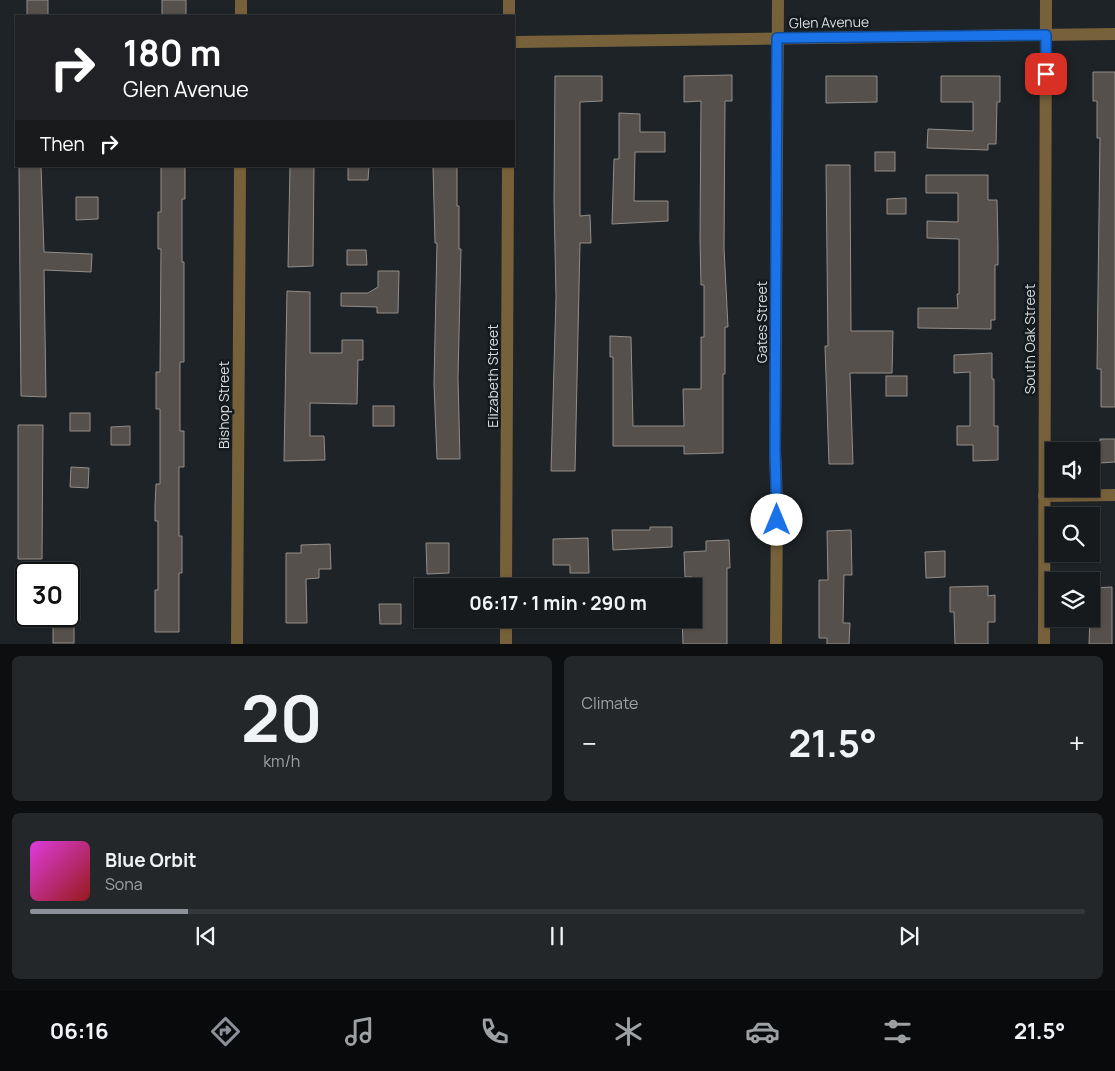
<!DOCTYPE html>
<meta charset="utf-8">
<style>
body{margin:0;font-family:Manrope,sans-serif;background:#23272a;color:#f1f3f6;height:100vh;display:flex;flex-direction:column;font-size:19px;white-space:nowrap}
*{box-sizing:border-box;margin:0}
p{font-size:16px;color:#9ea1a4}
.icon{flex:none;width:28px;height:28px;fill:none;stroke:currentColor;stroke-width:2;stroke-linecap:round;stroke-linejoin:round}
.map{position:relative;height:644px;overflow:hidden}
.drawer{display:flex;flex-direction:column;gap:12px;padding:12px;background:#0c0e10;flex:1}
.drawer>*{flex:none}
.hud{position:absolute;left:15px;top:15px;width:500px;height:152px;border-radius:0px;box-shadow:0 1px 4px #0004,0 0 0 1px #35383b;background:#202124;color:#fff;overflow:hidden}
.buttons{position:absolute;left:1045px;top:442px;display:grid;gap:10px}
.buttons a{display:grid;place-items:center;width:55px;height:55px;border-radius:0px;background:#161a1d;box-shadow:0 1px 4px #0004,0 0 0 1px #35383b;font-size:25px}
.speed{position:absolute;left:15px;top:562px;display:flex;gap:10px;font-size:25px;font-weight:700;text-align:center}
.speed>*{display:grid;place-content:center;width:65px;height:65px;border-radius:50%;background:#161a1d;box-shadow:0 1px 4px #0004,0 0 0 1px #35383b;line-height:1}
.speed .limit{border:2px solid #111;border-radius:8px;background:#fff;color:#111}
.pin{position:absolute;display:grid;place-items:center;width:42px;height:42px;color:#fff;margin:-21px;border-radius:10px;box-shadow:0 2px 8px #0006}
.me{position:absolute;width:55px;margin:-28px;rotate:0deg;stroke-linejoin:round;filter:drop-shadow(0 0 4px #0008)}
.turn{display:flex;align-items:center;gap:18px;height:105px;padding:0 25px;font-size:22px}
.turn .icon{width:65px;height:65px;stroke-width:2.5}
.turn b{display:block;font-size:35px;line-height:42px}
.then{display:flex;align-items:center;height:48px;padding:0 25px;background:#0003;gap:10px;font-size:19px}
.big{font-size:38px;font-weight:700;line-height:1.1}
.drawer .widget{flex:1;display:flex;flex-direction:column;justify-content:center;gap:8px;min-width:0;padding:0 18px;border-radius:8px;background:#23272a}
.drawer .dial{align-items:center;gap:0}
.dial b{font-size:65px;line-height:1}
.song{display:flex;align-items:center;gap:15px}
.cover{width:60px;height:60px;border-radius:8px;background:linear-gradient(135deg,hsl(300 70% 55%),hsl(0 70% 35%))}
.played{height:5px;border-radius:2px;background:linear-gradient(90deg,#8c9099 15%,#35383b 15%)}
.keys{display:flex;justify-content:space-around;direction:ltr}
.heat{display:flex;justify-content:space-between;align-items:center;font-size:28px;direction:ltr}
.drawer .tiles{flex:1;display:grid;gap:12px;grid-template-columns:1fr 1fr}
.widget:last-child{grid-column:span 2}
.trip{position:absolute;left:414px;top:578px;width:288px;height:50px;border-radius:0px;background:#161a1d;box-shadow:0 1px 4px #0004,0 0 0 1px #35383b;font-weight:700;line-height:50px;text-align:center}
.tabs{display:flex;height:80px;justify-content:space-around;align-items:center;background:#090a0c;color:#9ea1a4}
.tabs .icon{width:35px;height:35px}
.tabs .on{color:#8c9099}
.tabs b{font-size:22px;color:#f1f3f6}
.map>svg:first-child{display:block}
.building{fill:#55504b;stroke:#938d88}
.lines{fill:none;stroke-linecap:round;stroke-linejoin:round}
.minor{stroke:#77613a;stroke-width:12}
.route-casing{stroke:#114b97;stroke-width:12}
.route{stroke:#1a73e8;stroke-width:9}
.labels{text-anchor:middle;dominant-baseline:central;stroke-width:5;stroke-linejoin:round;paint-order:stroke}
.street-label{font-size:14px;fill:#d9dddf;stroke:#151a1e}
</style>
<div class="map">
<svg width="1115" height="644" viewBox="0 0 1115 644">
<rect width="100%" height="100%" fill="#1e2327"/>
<g class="building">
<rect x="27" y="0" width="21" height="16"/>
<rect x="162" y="0" width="24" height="16"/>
<path d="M1093,72H1115V407H1101V369H1097L1100,138H1097V101H1093Z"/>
<path d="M732,75V101H725L724,248L728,327H725V374H723V453L684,454V446H613V357H610V336L631,337L633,426H684L683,389H701V337H704V285H701L700,239L701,101L684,102V76Z"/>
<path d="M555,76H602V101L580,102V216L590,215L591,243H580L575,471H551L556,297L554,200Z"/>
<path d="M826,76H877V102L826,103Z"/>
<path d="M941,76H1000V102H997L996,144H988V150L927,148L928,129L973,131V102H941Z"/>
<path d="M619,113L640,114V132H665V152H635L634,201H668V221L612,224L614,159H619Z"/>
<rect x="875" y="152" width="20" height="19"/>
<path d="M826,165H850L851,331H893L892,373H850L853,464H829L825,346H828Z"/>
<path d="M19,166H41L44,252L92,254L91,272L44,270L46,397L21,396Z"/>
<path d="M161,166H185V199H182V262H184V362H180V431H184V467H179V536H182V573H179V632H155V590H158V521H155V506L156,484H160V409H156V372H160L161,249H158V212H161Z"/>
<path d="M290,166H314L313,266L288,267Z"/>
<path d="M348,166H369L368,180H348Z"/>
<path d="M433,166H457V206H459V249H461L458,378L460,459H437L434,384L437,243H435Z"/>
<path d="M926,175H988V200H997L998,245V265H995V320H991V329L918,328V308H958L957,294H959V239L927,238V221L958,222V193H926Z"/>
<path d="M76,197H98V219L76,220Z"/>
<path d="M906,198V214H887V199Z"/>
<path d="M347,250H366L367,265H347Z"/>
<path d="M378,271H399L398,313H377V307L341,306V293H368L378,287Z"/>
<path d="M287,291L310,292V353H342V340H363V360H358L357,404L310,403V436H324L325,460L284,461Z"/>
<path d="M992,353V379H994V426H998V460L973,461V445H957V426H970V372L954,373V355Z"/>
<rect x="886" y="376" width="21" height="20"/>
<rect x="373" y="406" width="21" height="20"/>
<rect x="70" y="413" width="20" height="18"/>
<path d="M18,425H43L42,559H18Z"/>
<path d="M130,426V445H111V427Z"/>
<path d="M1100,439H1115V462L1100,463Z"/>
<path d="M71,467L89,468L88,488L70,487Z"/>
<path d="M650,527H672V547L613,550L612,530H650Z"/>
<path d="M851,530L852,575H844L843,623H850L849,644H827V638H819V580H828L827,531Z"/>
<path d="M588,538L589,573H570V565H553V539Z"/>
<path d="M729,540L730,568H727V644H683L682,619H692V577H685L684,552L706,551V541Z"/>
<path d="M426,543H449V573L427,574Z"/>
<path d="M330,544L331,569H319V578L306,579L307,623H286V553H301V545Z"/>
<path d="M945,551V577L926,578L925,552Z"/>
<path d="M988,586V596L995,595V622H988V644H955L954,612H950V587Z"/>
<path d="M1112,587V644H1089L1091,588Z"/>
<path d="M379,604H401V624H380Z"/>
<rect x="53" y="625" width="21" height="18"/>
</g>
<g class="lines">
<g class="minor">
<path d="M241,16V0"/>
<path d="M509,16V0"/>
<path d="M514,42L1115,34"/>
<path d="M1044,496L1115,495"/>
<path d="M506,586L508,166"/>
<path d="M237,644L240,166"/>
<path d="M506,644V619"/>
<path d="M776,644L777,503L775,452L778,0"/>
<path d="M1044,644L1046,0"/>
</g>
</g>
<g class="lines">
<g class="route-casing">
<path id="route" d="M777,520L775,452L777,38L1046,35V74"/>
</g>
<use href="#route" class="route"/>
</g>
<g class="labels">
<g class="street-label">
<text transform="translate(829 22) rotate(-1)">Glen Avenue</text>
<text transform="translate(761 322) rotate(-90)">Gates Street</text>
<text transform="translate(1029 339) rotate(-90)">South Oak Street</text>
<text transform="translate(492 376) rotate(-90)">Elizabeth Street</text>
<text transform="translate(223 405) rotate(-90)">Bishop Street</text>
</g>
</g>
</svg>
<div class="buttons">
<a><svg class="icon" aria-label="sound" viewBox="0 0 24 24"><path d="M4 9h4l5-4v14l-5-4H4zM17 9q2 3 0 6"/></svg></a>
<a><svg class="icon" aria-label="search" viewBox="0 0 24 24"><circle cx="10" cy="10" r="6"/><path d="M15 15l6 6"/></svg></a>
<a><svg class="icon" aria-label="layers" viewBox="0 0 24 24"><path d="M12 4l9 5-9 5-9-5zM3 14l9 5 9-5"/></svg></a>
</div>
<div class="speed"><div class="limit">30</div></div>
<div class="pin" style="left:1046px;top:74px;background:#d93025"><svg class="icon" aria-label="arrive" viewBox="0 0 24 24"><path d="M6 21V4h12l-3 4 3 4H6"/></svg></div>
<svg class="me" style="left:777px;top:520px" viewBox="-20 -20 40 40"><circle r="19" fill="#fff"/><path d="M0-13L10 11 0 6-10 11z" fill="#1a73e8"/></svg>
<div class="trip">06:17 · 1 min · 290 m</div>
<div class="hud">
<div class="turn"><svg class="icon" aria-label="right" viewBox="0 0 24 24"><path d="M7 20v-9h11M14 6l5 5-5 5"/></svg><div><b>180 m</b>Glen Avenue</div></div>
<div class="then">Then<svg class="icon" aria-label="right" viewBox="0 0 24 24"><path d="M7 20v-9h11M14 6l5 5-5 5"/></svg></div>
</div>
</div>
<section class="drawer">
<div class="tiles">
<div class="widget dial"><b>20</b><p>km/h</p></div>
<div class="widget"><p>Climate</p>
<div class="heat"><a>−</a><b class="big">21.5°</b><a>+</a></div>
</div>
<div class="widget">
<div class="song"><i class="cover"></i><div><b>Blue Orbit</b><p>Sona</p></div></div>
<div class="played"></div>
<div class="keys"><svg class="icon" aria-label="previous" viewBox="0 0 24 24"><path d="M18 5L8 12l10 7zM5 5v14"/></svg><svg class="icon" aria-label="pause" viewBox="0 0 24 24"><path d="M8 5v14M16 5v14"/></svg><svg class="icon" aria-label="next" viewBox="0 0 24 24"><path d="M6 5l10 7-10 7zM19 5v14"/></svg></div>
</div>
</div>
</section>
<nav class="tabs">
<b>06:16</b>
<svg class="icon on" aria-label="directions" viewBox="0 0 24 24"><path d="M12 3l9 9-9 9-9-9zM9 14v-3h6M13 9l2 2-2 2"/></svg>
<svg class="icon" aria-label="music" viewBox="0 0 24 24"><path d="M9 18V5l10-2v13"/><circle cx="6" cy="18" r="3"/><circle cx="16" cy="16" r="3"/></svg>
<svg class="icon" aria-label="phone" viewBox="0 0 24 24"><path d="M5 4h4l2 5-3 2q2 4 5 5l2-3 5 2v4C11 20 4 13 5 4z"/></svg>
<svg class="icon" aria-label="climate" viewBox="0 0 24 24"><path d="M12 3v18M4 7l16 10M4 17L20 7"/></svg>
<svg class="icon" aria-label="car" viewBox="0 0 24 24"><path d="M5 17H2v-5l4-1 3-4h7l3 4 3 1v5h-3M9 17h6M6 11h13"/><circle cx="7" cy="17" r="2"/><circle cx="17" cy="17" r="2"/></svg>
<svg class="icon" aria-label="filters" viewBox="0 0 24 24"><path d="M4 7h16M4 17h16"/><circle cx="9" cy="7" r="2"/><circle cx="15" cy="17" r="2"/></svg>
<b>21.5°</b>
</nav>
